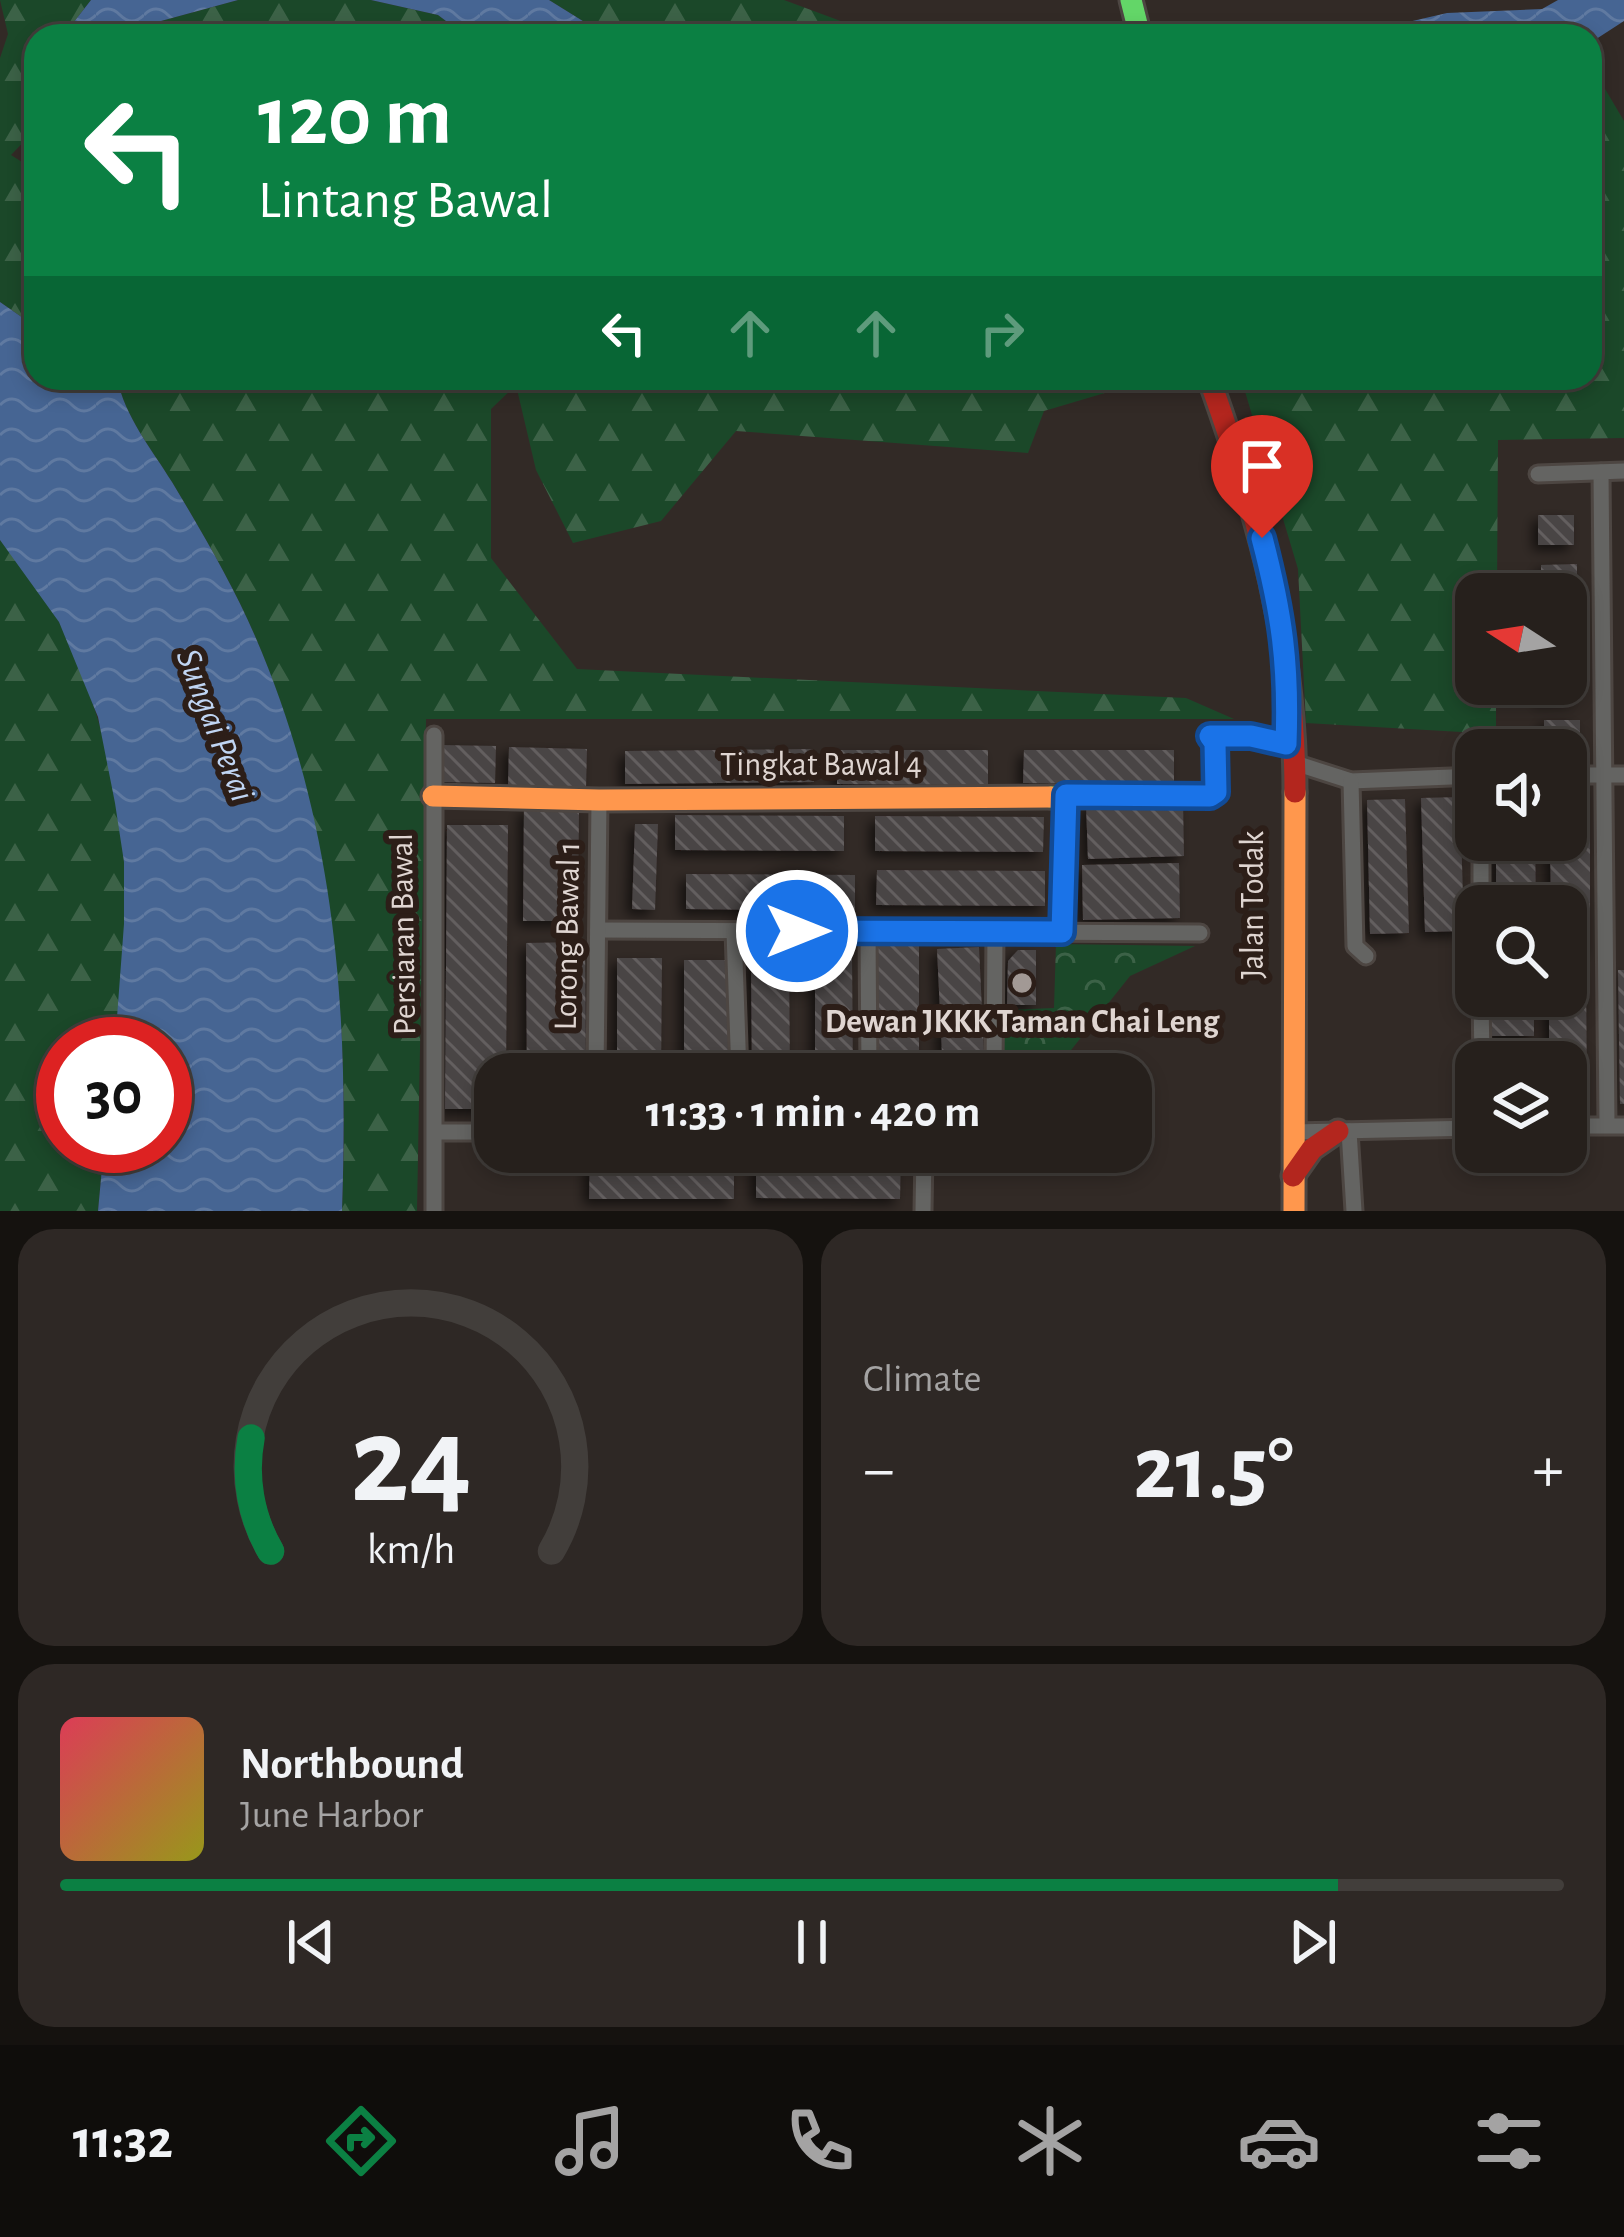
<!DOCTYPE html>
<meta charset="utf-8">
<style>
body{margin:0;font-family:"Alegreya Sans",sans-serif;background:#2e2825;color:#f1f3f6;height:100vh;display:flex;flex-direction:column;font-size:45px;white-space:nowrap}
*{box-sizing:border-box;margin:0}
p{font-size:39px;color:#a4a3a3}
.icon{flex:none;width:66px;height:66px;fill:none;stroke:currentColor;stroke-width:2;stroke-linecap:round;stroke-linejoin:round}
.map{position:relative;height:1211px;overflow:hidden}
.side{display:flex;flex-direction:column;gap:18px;padding:18px;background:#15120f;flex:1}
.side>*{flex:none}
.guide{position:absolute;left:24px;top:24px;width:1578px;height:366px;border-radius:36px;box-shadow:0 6px 18px #0003,0 0 0 3px #423e3b;background:#0b8043;color:#fff;overflow:hidden}
.needle{width:78px;rotate:282deg}
.controls{position:absolute;left:1455px;top:573px;display:grid;gap:24px}
.controls a{display:grid;place-items:center;width:132px;height:132px;border-radius:24px;background:#26201c;box-shadow:0 6px 18px #0003,0 0 0 3px #423e3b;font-size:60px}
.speed{position:absolute;left:36px;top:1017px;display:flex;gap:24px;font-size:60px;font-weight:700;text-align:center}
.speed>*{display:grid;place-content:center;width:156px;height:156px;border-radius:50%;background:#26201c;box-shadow:0 6px 18px #0003,0 0 0 3px #423e3b;line-height:1}
.speed .limit{border:18px solid #d22;background:#fff;color:#111}
.pin{position:absolute;display:grid;place-items:center;width:102px;height:102px;color:#fff;margin:-123px -51px;border-radius:50% 50% 50% 0;rotate:-45deg;box-shadow:0 0 12px #0007}
.pin .icon{rotate:45deg}
.me{position:absolute;width:132px;margin:-66px;rotate:90deg;stroke-linejoin:round;filter:drop-shadow(0 0 9px #0008)}
.turn{display:flex;align-items:center;gap:42px;height:252px;padding:0 36px;font-size:54px}
.turn .icon{width:156px;height:156px;stroke-width:2.5}
.turn b{display:block;font-size:84px;line-height:102px}
.lanes{display:flex;align-items:center;height:114px;padding:0 36px;background:#0003;justify-content:center;gap:60px;direction:ltr}
.lanes .off{opacity:.35}
.big{font-size:90px;font-weight:700;line-height:1.1}
.side .widget{flex:1;display:flex;flex-direction:column;justify-content:center;gap:18px;min-width:0;padding:0 42px;border-radius:36px;background:#2e2825}
.side .dial{align-items:center;gap:0}
.dial svg{height:312px;overflow:visible;fill:none;stroke:#423e3b;stroke-width:7;stroke-linecap:round;text-anchor:middle}
.dial text{fill:#f1f3f6;stroke:none}
.song{display:flex;align-items:center;gap:36px}
.cover{width:144px;height:144px;border-radius:18px;background:linear-gradient(135deg,hsl(350 70% 55%),hsl(60 70% 35%))}
.played{height:12px;border-radius:6px;background:linear-gradient(90deg,#0b8043 85%,#423e3b 85%)}
.keys{display:flex;justify-content:space-around;direction:ltr}
.heat{display:flex;justify-content:space-between;align-items:center;font-size:66px;direction:ltr}
.side .tiles{flex:1;display:grid;gap:18px;grid-template-columns:1fr 1fr}
.widget:last-child{grid-column:span 2}
.trip{position:absolute;left:474px;top:1053px;width:678px;height:120px;border-radius:36px;background:#26201c;box-shadow:0 6px 18px #0003,0 0 0 3px #423e3b;font-weight:700;line-height:120px;text-align:center}
.tab-bar{display:flex;height:192px;justify-content:space-around;align-items:center;background:#0f0d0b;color:#a4a3a3}
.tab-bar .icon{width:84px;height:84px}
.tab-bar .current{color:#0b8043}
.tab-bar b{font-size:54px;color:#f1f3f6}
.map>svg:first-child{display:block}
.forest{fill:url(#forest-firs)}
.park{fill:url(#park-crowns)}
.water{fill:url(#water-waves)}
.building{fill:url(#building-back-hatch);filter:url(#shadow)}
.lines{fill:none;stroke-linecap:round;stroke-linejoin:round}
.street-casing{stroke:#4d4642;stroke-width:21}
.fast-casing{stroke:#4d4642;stroke-width:27}
.slow-casing{stroke:#4d4642;stroke-width:27}
.jam-casing{stroke:#4d4642;stroke-width:27}
.street{stroke:#646462;stroke-width:15}
.fast{stroke:#63d668;stroke-width:21}
.slow{stroke:#ff974d;stroke-width:21}
.jam{stroke:#b3261e;stroke-width:21}
.route-casing{stroke:#114b97;stroke-width:30}
.route{stroke:#1a73e8;stroke-width:21}
.poi-dot{fill:#a29995;stroke:#2c1e18;stroke-width:4.5}
.labels{text-anchor:middle;dominant-baseline:central;stroke-width:12;stroke-linejoin:round;paint-order:stroke}
.street-label{font-size:33px;fill:#dfd5d1;stroke:#2c1e18}
.poi-label{font-size:33px;font-weight:bold;fill:#dfd5d1;stroke:#2c1e18}
.water-label{font-size:36px;font-style:italic;fill:#c0d5f3;stroke:#2c1e18}
</style>
<div class="map">
<svg width="1624" height="1211" viewBox="0 0 1624 1211">
<defs>
<pattern id="forest-firs" width="22" height="20" patternUnits="userSpaceOnUse" patternTransform="scale(3)"><rect width="22" height="20" fill="#1b4829"/><path d="M5 1l3.5 6h-7zM16 11l3.5 6h-7z" fill="#3c6247"/></pattern>
<pattern id="park-crowns" width="20" height="18" patternUnits="userSpaceOnUse" patternTransform="scale(3)"><rect width="20" height="18" fill="#1b4829"/><path d="M2 6a3 3 0 1 1 6 0M12 15a3 3 0 1 1 6 0" fill="none" stroke="#3c6247"/></pattern>
<pattern id="water-waves" width="16" height="10" patternUnits="userSpaceOnUse" patternTransform="scale(3)"><rect width="16" height="10" fill="#466593"/><path d="M0 5q4-4 8 0t8 0" fill="none" stroke="#607aa1"/></pattern>
<pattern id="building-back-hatch" width="6" height="6" patternUnits="userSpaceOnUse" patternTransform="scale(3)"><rect width="6" height="6" fill="#4a4445"/><path d="M-1 5l2 2M0 0l6 6M5-1l2 2" fill="none" stroke="#645e5f"/></pattern>
<filter id="shadow"><feDropShadow dx="-5.5" dy="5.5" stdDeviation="6" flood-color="#0009"/></filter>
</defs>
<rect width="100%" height="100%" fill="#322a26"/>
<g class="forest">
<path d="M0,0H91L63,36H36V129L11,155L36,171V327L0,302V58L8,34Z"/>
<path d="M238,0H371L438,15L466,36H136L150,24Z"/>
<path d="M549,0H784L873,33L895,36H607Z"/>
<path d="M1595,72L1624,121V438L1498,440L1497,594H1476V684H1496V734L1306,723L1298,569L1241,378H1590V74Z"/>
<path d="M117,378H1142V382L1044,411L1028,453L736,431L661,521L573,543L536,470L516,385L491,409V558L577,669L1186,698L1234,719H426L417,1211H342C350,1014 333,819 255,636C232,583 202,532 172,482C151,448 125,417 117,378Z"/>
<path d="M0,540C21,566 44,593 59,622C97,694 117,780 124,861C129,921 120,984 115,1044H63V1146H104L98,1211H0Z"/>
</g>
<path class="park" d="M1056,944L1195,946L1130,976L1052,1074H1003L1005,1010L1054,1008Z"/>
<g class="water">
<path d="M91,0H238L150,24L136,36H63Z"/>
<path d="M371,0H549L607,36H466L438,15Z"/>
<path d="M1558,0H1624V21L1590,43V36H1348L1447,13L1542,9Z"/>
<path d="M0,302L36,327V378H117C125,417 151,448 172,482C202,532 232,583 255,636C336,824 349,1009 342,1211H98L104,1146H165V1044H115L124,924V862L115,803L98,717L59,622L0,540Z"/>
</g>
<g class="building">
<rect x="1538" y="515" width="36" height="30"/>
<path d="M1577,564V594H1541V565Z"/>
<path d="M1566,669H1575V699L1539,700L1538,684H1566Z"/>
<rect x="1544" y="720" width="36" height="30"/>
<path d="M441,745L496,746L495,783L440,782Z"/>
<path d="M509,747L587,749L586,787L508,785Z"/>
<path d="M813,749L814,782L625,784V751Z"/>
<path d="M837,750H988V785L837,784Z"/>
<path d="M1024,750H1174V784L1023,783Z"/>
<path d="M1590,783V950H1566V906H1551L1550,840H1566V784Z"/>
<path d="M1460,797L1464,931L1425,932L1421,798Z"/>
<path d="M1405,799L1409,933L1370,934L1367,800Z"/>
<path d="M1183,802L1184,856L1088,859L1086,804Z"/>
<path d="M524,808L579,809L578,921H523Z"/>
<path d="M675,815L844,816V851L675,850Z"/>
<path d="M875,816L1044,817L1043,852L875,851Z"/>
<path d="M635,824H658L655,910L632,909Z"/>
<path d="M447,825H508L506,1074H495V1109H445Z"/>
<path d="M1496,840H1535L1536,906H1496Z"/>
<path d="M1179,863L1180,918L1083,920L1082,865Z"/>
<path d="M877,870L1045,871V906L876,905Z"/>
<path d="M686,874L855,875V911L686,909Z"/>
<path d="M585,942L586,1074H527L526,943Z"/>
<path d="M919,942V1074H878L877,944Z"/>
<path d="M979,947L985,1074H943L937,949Z"/>
<path d="M1018,950H1036V1005H1007L1008,961Z"/>
<path d="M617,958H662L661,1074H617Z"/>
<path d="M815,959H852L853,1074H815Z"/>
<rect x="684" y="960" width="45" height="114"/>
<path d="M751,960H789L790,1074H752Z"/>
<path d="M1566,966H1586L1587,1103H1566V1062H1549V996H1566Z"/>
<path d="M1618,970H1624V1104H1620Z"/>
<rect x="1491" y="996" width="43" height="40"/>
<path d="M590,1152H734V1199H589Z"/>
<path d="M756,1152H901L900,1199L756,1198Z"/>
</g>
<g class="lines">
<g class="street-casing">
<g id="street">
<path d="M1601,472L1607,1125"/>
<path d="M1538,474L1624,471"/>
<path d="M1295,763L1351,781L1476,776"/>
<path d="M1566,775H1624"/>
<path d="M1351,781L1355,946L1366,956"/>
<path d="M1481,840V906"/>
<path d="M598,930L1200,933"/>
<path d="M734,931L739,1074"/>
<path d="M868,931L869,1074"/>
<path d="M1062,932L1066,795"/>
<path d="M1481,996L1482,1062"/>
<path d="M596,1074L599,800"/>
<path d="M994,1074L995,932"/>
<path d="M1566,1126H1624"/>
<path d="M1349,1131L1354,1211"/>
<path d="M437,1132H495"/>
<path d="M1293,1132L1476,1128"/>
<path d="M434,1211V735"/>
<path d="M923,1211L924,1152"/>
</g>
</g>
<g class="fast-casing">
<g id="fast">
<path d="M1131,0L1140,36"/>
<path d="M1051,797L1210,796L1216,792L1215,743L1210,736H1251L1286,744"/>
</g>
</g>
<g class="slow-casing">
<g id="slow">
<path d="M433,796L599,800L1051,797"/>
<path d="M1294,1211L1295,792"/>
</g>
</g>
<g class="jam-casing">
<g id="jam">
<path d="M1209,378C1259,518 1295,642 1295,792"/>
<path d="M1293,1176L1312,1149L1338,1131"/>
</g>
</g>
<use href="#street" class="street"/>
<use href="#fast" class="fast"/>
<use href="#slow" class="slow"/>
<use href="#jam" class="jam"/>
</g>
<g class="lines">
<g class="route-casing">
<path id="route" d="M797,931L1062,932L1066,795L1210,796L1216,792L1215,743L1210,736H1251L1286,744C1289,665 1282,614 1262,538"/>
</g>
<use href="#route" class="route"/>
</g>
<circle class="poi-dot" cx="1022" cy="983" r="12"/>
<g class="labels">
<g class="street-label">
<text x="821" y="765">Tingkat Bawal 4</text>
<text transform="translate(1253 905) rotate(-90)">Jalan Todak</text>
<text transform="translate(404 934) rotate(-91)">Persiaran Bawal</text>
<text transform="translate(568 936) rotate(-89)">Lorong Bawal 1</text>
</g>
<g class="poi-label">
<text x="1022" y="1022">Dewan JKKK Taman Chai Leng</text>
</g>
<g class="water-label">
<text transform="translate(215 725) rotate(69)">Sungai Perai</text>
</g>
</g>
</svg>
<div class="controls">
<a><svg class="needle" viewBox="-14 -14 28 28"><path d="M0-13l5 13h-10z" fill="#e53935"/><path d="M0 13l5-13h-10z" fill="#a4a3a3"/></svg></a>
<a><svg class="icon" aria-label="sound" viewBox="0 0 24 24"><path d="M4 9h4l5-4v14l-5-4H4zM17 9q2 3 0 6"/></svg></a>
<a><svg class="icon" aria-label="search" viewBox="0 0 24 24"><circle cx="10" cy="10" r="6"/><path d="M15 15l6 6"/></svg></a>
<a><svg class="icon" aria-label="layers" viewBox="0 0 24 24"><path d="M12 4l9 5-9 5-9-5zM3 14l9 5 9-5"/></svg></a>
</div>
<div class="speed"><div class="limit">30</div></div>
<div class="pin" style="left:1262px;top:538px;background:#d93025"><svg class="icon" aria-label="arrive" viewBox="0 0 24 24"><path d="M6 21V4h12l-3 4 3 4H6"/></svg></div>
<svg class="me" style="left:797px;top:931px" viewBox="-20 -20 40 40"><circle r="17" fill="#1a73e8" stroke="#fff" stroke-width="3"/><path d="M0-11L8 9 0 5-8 9z" fill="#fff"/></svg>
<div class="trip">11:33 · 1 min · 420 m</div>
<div class="guide">
<div class="turn"><svg class="icon" aria-label="left" viewBox="0 0 24 24"><path d="M17 20v-9H6M10 6l-5 5 5 5"/></svg><div><b>120 m</b>Lintang Bawal</div></div>
<div class="lanes"><svg class="icon" aria-label="left" viewBox="0 0 24 24"><path d="M17 20v-9H6M10 6l-5 5 5 5"/></svg><svg class="icon off" aria-label="ahead" viewBox="0 0 24 24"><path d="M12 20V5M6 11l6-6 6 6"/></svg><svg class="icon off" aria-label="ahead" viewBox="0 0 24 24"><path d="M12 20V5M6 11l6-6 6 6"/></svg><svg class="icon off" aria-label="right" viewBox="0 0 24 24"><path d="M7 20v-9h11M14 6l5 5-5 5"/></svg></div>
</div>
</div>
<section class="side">
<div class="tiles">
<div class="widget dial"><svg viewBox="0 0 100 80">
<path d="M14 69A42 42 0 1 1 86 69"/>
<path d="M14 69A42 42 0 0 1 9 40" stroke="#0b8043"/>
<text x="50" y="56" font-size="32" font-weight="700">24</text>
<text x="50" y="72" font-size="11">km/h</text>
</svg></div>
<div class="widget"><p>Climate</p>
<div class="heat"><a>−</a><b class="big">21.5°</b><a>+</a></div>
</div>
<div class="widget">
<div class="song"><i class="cover"></i><div><b>Northbound</b><p>June Harbor</p></div></div>
<div class="played"></div>
<div class="keys"><svg class="icon" aria-label="previous" viewBox="0 0 24 24"><path d="M18 5L8 12l10 7zM5 5v14"/></svg><svg class="icon" aria-label="pause" viewBox="0 0 24 24"><path d="M8 5v14M16 5v14"/></svg><svg class="icon" aria-label="next" viewBox="0 0 24 24"><path d="M6 5l10 7-10 7zM19 5v14"/></svg></div>
</div>
</div>
</section>
<nav class="tab-bar">
<b>11:32</b>
<svg class="icon current" aria-label="directions" viewBox="0 0 24 24"><path d="M12 3l9 9-9 9-9-9zM9 14v-3h6M13 9l2 2-2 2"/></svg>
<svg class="icon" aria-label="music" viewBox="0 0 24 24"><path d="M9 18V5l10-2v13"/><circle cx="6" cy="18" r="3"/><circle cx="16" cy="16" r="3"/></svg>
<svg class="icon" aria-label="phone" viewBox="0 0 24 24"><path d="M5 4h4l2 5-3 2q2 4 5 5l2-3 5 2v4C11 20 4 13 5 4z"/></svg>
<svg class="icon" aria-label="climate" viewBox="0 0 24 24"><path d="M12 3v18M4 7l16 10M4 17L20 7"/></svg>
<svg class="icon" aria-label="car" viewBox="0 0 24 24"><path d="M5 17H2v-5l4-1 3-4h7l3 4 3 1v5h-3M9 17h6M6 11h13"/><circle cx="7" cy="17" r="2"/><circle cx="17" cy="17" r="2"/></svg>
<svg class="icon" aria-label="filters" viewBox="0 0 24 24"><path d="M4 7h16M4 17h16"/><circle cx="9" cy="7" r="2"/><circle cx="15" cy="17" r="2"/></svg>
</nav>
